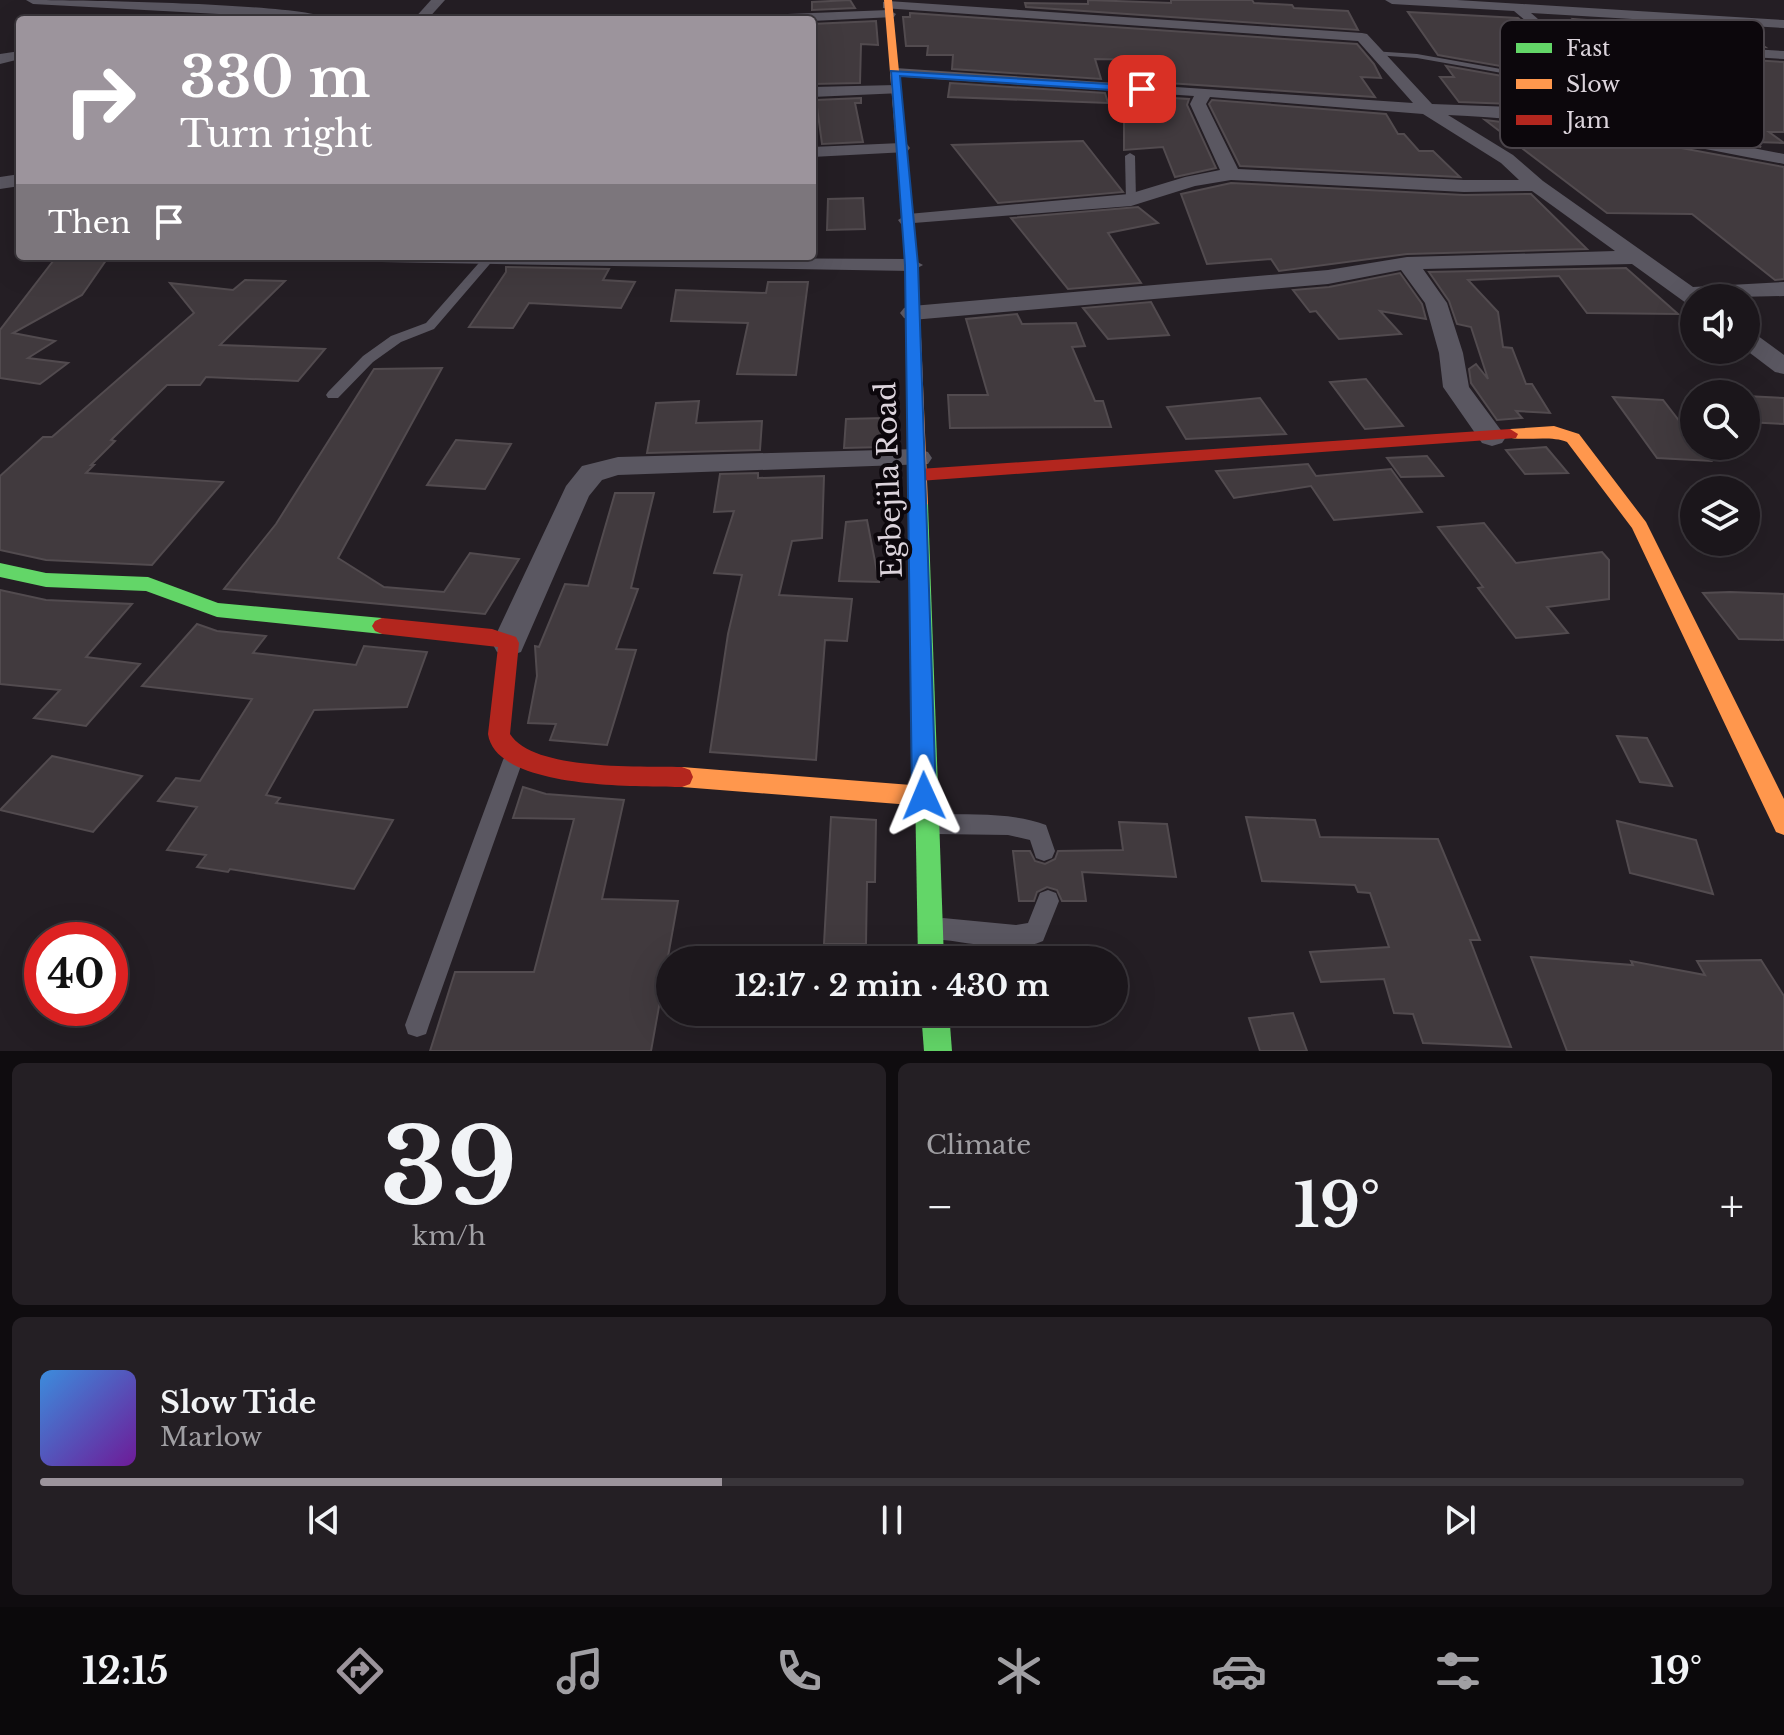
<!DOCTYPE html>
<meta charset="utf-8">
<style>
body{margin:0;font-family:"Libre Baskerville",serif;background:#241f24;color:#f1f3f6;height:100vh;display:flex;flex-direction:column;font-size:30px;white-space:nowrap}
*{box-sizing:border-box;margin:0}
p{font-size:26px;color:#a09fa3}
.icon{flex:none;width:44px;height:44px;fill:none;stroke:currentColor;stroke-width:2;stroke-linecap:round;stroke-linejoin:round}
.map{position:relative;height:1051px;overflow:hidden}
.side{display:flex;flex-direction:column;gap:12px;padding:12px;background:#0f0c0f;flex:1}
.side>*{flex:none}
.banner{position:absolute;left:16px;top:16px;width:800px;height:244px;border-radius:8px;box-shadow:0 8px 32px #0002,0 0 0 2px #39353a;background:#9c949c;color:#fff;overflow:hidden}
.tools{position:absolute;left:1680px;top:284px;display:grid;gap:16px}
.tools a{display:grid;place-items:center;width:80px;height:80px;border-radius:50%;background:#1b161b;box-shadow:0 8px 32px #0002,0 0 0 2px #39353a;font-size:40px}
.speed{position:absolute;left:24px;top:922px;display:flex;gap:16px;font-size:40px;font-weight:700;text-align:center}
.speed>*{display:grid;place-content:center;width:104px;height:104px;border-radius:50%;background:#1b161b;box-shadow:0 8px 32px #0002,0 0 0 2px #39353a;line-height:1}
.speed .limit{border:12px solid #d22;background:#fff;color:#111}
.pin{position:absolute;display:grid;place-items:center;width:68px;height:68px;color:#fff;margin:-34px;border-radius:16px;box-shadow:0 4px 12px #0006}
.me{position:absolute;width:88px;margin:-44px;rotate:359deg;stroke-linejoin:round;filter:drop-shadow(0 0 6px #0008)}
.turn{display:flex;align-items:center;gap:28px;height:168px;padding:0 32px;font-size:36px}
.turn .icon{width:104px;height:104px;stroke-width:2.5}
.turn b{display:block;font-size:56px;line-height:68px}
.then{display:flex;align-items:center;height:76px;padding:0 32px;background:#0003;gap:16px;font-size:30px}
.big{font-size:60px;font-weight:700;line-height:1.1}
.side .card{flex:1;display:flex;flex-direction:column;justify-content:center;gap:12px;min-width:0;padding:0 28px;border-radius:12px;background:#241f24}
.side .dial{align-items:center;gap:0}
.dial b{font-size:104px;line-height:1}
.song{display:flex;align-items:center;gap:24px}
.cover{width:96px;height:96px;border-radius:12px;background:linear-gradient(135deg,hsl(210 70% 55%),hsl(280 70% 35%))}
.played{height:8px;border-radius:4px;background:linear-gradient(90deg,#9c949c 40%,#39353a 40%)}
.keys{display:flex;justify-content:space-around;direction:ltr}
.heat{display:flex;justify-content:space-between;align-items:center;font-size:44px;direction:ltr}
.side .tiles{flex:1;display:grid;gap:12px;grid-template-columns:1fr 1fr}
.card:last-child{grid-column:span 2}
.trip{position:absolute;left:656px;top:946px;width:472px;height:80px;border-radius:40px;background:#1b161b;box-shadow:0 8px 32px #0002,0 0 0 2px #39353a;font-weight:700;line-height:80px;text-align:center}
.tab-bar{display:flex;height:128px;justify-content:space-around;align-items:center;background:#0b090b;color:#a09fa3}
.tab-bar .icon{width:56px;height:56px}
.tab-bar .selected{color:#9c949c}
.tab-bar b{font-size:36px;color:#f1f3f6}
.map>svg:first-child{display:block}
.building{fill:#413a3e;stroke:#524b4f;stroke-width:2}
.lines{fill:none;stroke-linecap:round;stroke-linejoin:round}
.lane{fill:#5a5761;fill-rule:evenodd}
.street{fill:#5a5761;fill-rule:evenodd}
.fast{fill:#63d668;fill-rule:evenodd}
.slow{fill:#ff974d;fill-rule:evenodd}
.jam{fill:#b3261e;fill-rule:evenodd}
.route{fill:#1a73e8;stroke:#114b97;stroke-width:2}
.labels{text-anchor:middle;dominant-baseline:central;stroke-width:8;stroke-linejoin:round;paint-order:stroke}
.street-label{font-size:28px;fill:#dcd4dc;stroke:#0c070c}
.key{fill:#0c070c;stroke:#4a444a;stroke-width:2}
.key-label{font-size:22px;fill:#dcd4dc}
</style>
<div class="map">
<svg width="1784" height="1051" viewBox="0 0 1784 1051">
<rect width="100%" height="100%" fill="#241e24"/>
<g class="building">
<path d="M850,0L855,8L812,10V2Z"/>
<path d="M1088,0L1171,3V0H1252L1254,3L1292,5L1294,8L1348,11L1358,30L1026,7L1025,3L1088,4Z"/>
<path d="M1408,12L1518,18L1555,48L1784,62V132H1769L1784,143L1755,142L1761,147L1581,112L1513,104L1459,102L1440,77H1454L1446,66L1569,88L1577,82L1575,79L1438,55Z"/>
<path d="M910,13L1357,44L1374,64L1381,78L1361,77L1375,97L1153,82L1149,60L1095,59L1101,79L952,69L953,55H927L928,46H906L903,17H910Z"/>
<path d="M1573,19L1742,31L1765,47L1560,34L1543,20L1575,21Z"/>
<path d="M876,21L878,45L861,44L860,83L812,84V24Z"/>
<path d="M950,83L1105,93L1108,103L948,97Z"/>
<path d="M1156,97L1189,99L1187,105L1216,168L1175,177L1163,147L1124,150V110L1160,112Z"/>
<path d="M861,98V103H855L863,142L822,144L816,100Z"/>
<path d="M1212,100L1386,114L1398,134H1404L1419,151H1433L1460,177L1240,166L1209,104Z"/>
<path d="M1485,120L1616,136L1784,167V279L1775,280L1692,214L1607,213Z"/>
<path d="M1083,141L1123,192L998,203L952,145Z"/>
<path d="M1231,183L1464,195L1531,194L1587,249L1407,254L1279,271L1271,259L1207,264L1181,194Z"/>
<path d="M863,198L865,229L827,230L828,199Z"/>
<path d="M1138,207L1158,223L1108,233L1141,283L1068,289L1011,218Z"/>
<path d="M57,256H109L82,295L13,333L55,341L28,358L68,363L40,384L0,378V330Z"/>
<path d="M506,267L609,269L603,280L635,282L621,308L529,303L513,328L469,327L506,272Z"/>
<path d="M1626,268L1678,314L1587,313L1559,276L1468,280L1498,312L1503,347L1512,348L1526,384H1532L1550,413L1516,411L1522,418L1497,420L1471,383L1469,369L1476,364L1488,379L1471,327L1457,324L1449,301L1429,272Z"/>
<path d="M1400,273L1422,304L1426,319L1380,311L1401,334L1339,339L1316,311L1310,312L1293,290L1329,287Z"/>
<path d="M245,280L285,281L220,345L325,349L298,381L206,377L200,385H167L111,440L115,441L91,465H94L86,473L223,482L152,565L46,560L0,550V476L43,437H52L194,313L170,283L233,290Z"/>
<path d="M768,282H808L796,375L737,374L748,323L671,321L676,290L766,293Z"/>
<path d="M1151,302L1169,335L1108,339L1083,308Z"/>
<path d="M1017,314L1022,324L1076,323L1085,346L1072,347L1095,401H1103L1111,427L950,428L948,395H988L966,319Z"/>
<path d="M442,368L338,558L384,587L444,592L470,553L519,559L485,614L224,589L276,524L374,369Z"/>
<path d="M1366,379L1403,426L1365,429L1330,382Z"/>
<path d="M1746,396L1784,398V424L1746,422Z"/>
<path d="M1613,397L1663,400L1694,440V446H1699L1711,461L1657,458Z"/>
<path d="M1260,398L1286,434L1186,439L1167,407Z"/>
<path d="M699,401L696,423L762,421L760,450L647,453L656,403Z"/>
<path d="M884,418V447L844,448L846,419Z"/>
<path d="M456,440L511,444L485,489L427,485Z"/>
<path d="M1546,447L1568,473L1525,474L1506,450Z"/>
<path d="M1427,456L1443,476L1401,477L1387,458Z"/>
<path d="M1308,464L1316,476L1391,469L1422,512L1334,520L1311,486L1234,498L1216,471Z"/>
<path d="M758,473V478L824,476L822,538L792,541L779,595L852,599L847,641L825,640L816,760L710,752L728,634L742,575L714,573L734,511L714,512L720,474Z"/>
<path d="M615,493H654L631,588L638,589L616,649L636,650L607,745L550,740L556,724L528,723L537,676L535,646L539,647L565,584L588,586Z"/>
<path d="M867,520L879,582L839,581L846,522Z"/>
<path d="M1484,523L1516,563L1602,552L1609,560V599L1547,607L1568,633L1516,638L1478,588L1483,587L1438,527Z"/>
<path d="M0,590L46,600L132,604L86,657L140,664L86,726L34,718L60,690L0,684Z"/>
<path d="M1730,592L1784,594V640L1739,639L1703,593Z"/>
<path d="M197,624L217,631L266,636L253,653L356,665L364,646L427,652L407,707L314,710L266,795L280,798L276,803L393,820L354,889L230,869L228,872L197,867L206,855L167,850L197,807L158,801L176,778L200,781L252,699L142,686Z"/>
<path d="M1617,736L1647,738L1672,786L1640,782Z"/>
<path d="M52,756L142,776L93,832L0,810Z"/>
<path d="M523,787L546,794L624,800L602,899L678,901L651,1051H430L455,972H534L574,819L513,818Z"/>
<path d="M831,817L876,820L875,882H867L866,944H824Z"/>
<path d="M1246,817L1315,820L1320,837L1438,839L1480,940H1470L1511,1047L1423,1043L1413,1014L1394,1013L1384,979L1321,982L1310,952L1389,947L1370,893L1358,892L1355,885L1262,881Z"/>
<path d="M1617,821L1696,840L1713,894L1630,873Z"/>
<path d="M1119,822L1167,824L1176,877L1082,872L1086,901H1062L1057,890L1047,887L1037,892L1034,901H1019L1013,851H1030L1035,861L1045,864L1055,859L1058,851L1123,850Z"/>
<path d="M1531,957L1633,965L1631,961L1705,975L1697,961L1761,960L1784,996V1051H1567Z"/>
<path d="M1293,1013L1307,1051H1260L1249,1018Z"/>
</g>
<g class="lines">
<g class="lane">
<path d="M1372,51L1417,54L1574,82L1570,85L1417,58L1375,55Z"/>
<path d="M1130,153L1135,156L1136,200L1131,203L1126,200L1125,156Z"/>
<path d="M485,256L495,258L434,329L401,342L373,362L338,398H328L326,395L328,392L363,356L391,336L426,323Z"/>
<path d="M513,751L520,754L523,760L429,1025L426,1034L417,1037L408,1034L405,1025L503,760L506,754Z"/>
<path d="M936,814C973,815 1011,812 1046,825L1055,851L1052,858L1044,861L1036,858L1030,840L1008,835L936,834L929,831L925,824L929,817Z"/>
<path d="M1048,890L1056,893L1059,901L1043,941C1013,954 975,943 943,940L935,937L932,929L935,921L943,918L1016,925L1028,923L1040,893Z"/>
</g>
<g class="street">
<path d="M26,0C70,0 310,3 332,20L33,4Z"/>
<path d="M431,0H445L427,20H413Z"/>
<path d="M1385,0H1457L1784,20V28L1531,13L1559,37L1784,51V59L1555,45L1514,11L1392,4Z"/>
<path d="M888,1L1362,33L1367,34L1432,104L1513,107L1581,115L1784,154V164C1672,143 1562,119 1448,115L1513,155L1543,181L1693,287L1784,282V296L1694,298V305L1686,303L1632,264L1423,269L1447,303L1463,353L1469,387L1506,437L1502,443L1492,446L1482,443L1443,387L1439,353L1425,303L1401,270L1328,284L912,320L904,318L900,313L904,308L912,306L1328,270L1407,257L1615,251L1532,191L1464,192L1231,180L1195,186L1131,206L901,224L898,220L908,214L1129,194L1185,177L1220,170L1190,104L1194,96L890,76V70L895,68L1413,103L1358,41L883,8V2ZM1210,97L1423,114L1501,163L1519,180H1464L1238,169L1206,104Z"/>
<path d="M889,10L896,14L894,17L812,21L732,20L739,16Z"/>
<path d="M20,51V59L0,64V54Z"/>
<path d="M896,85L902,87V93L812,97V87Z"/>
<path d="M901,143L907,144L910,148L907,152L812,157V147Z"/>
<path d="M20,174V186L0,189V177Z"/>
<path d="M370,256L912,259L923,265L912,271L381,262Z"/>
<path d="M1746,331L1754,333L1784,355V374L1775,372L1746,350Z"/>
<path d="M918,449L928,452L932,458L928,464L618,475L602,480L589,496L521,652L509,656L497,652L492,643L566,486L582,466L618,457Z"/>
</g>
<g class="fast">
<path d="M919,498L928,504L944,960H918L910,504Z"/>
<path d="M0,563L46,573L148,577L218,603L382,618L389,621L392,626L389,631L382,634L217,617L146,591L46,587L0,577Z"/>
<path d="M921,1012H949L952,1051H924Z"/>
</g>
<g class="slow">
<path d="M884,0H892L918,265L928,504L919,510L910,504L906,265Z"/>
<path d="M1554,426L1579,434L1646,522L1784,799V835L1776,832L1632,528L1567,442C1548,434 1513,444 1502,434L1510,429Z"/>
<path d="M682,767L924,786L932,789L936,796L932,803L924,806L682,787L674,784L671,777L674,770Z"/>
</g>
<g class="jam">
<path d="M1510,429L1518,434L1516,438L919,481L910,475L919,469Z"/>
<path d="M382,618L492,629L516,637L519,643L510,734C533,771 641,766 682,767L690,770L693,777L690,784L682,787C640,786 496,790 488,734L498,647L382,634L375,631L372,626L375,621Z"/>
</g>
</g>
<path class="route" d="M891,71L1142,86L1147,89L1142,92L900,76L918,265L936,796L932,804L924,807L916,804L912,796L905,265Z"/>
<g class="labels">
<g class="street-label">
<text transform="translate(889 480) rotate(-92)">Egbejila Road</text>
</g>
</g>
<rect x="1500" y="20" width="264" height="128" rx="12" class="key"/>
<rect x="1516" y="43" width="36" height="10" fill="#63d668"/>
<rect x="1516" y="79" width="36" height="10" fill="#ff974d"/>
<rect x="1516" y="115" width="36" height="10" fill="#b3261e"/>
<g class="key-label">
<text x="1566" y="56">Fast</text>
<text x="1566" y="92">Slow</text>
<text x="1566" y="128">Jam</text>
</g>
</svg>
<div class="tools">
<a><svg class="icon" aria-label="sound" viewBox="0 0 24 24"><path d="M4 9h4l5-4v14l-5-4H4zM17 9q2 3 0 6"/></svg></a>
<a><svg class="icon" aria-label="search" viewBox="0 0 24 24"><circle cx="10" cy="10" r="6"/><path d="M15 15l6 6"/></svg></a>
<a><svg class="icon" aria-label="layers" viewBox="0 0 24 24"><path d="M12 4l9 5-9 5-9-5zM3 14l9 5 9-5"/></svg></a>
</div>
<div class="speed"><div class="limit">40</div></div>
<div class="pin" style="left:1142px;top:89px;background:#d93025"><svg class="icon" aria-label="arrive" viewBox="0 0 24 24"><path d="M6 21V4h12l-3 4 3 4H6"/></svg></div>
<svg class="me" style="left:924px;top:796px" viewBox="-20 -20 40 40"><path d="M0-17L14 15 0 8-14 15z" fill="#1a73e8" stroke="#fff" stroke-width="4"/></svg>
<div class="trip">12:17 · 2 min · 430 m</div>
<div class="banner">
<div class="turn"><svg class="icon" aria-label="right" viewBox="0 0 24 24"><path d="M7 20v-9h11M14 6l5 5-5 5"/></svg><div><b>330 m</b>Turn right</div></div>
<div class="then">Then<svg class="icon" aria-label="arrive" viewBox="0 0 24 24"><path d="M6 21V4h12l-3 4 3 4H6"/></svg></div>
</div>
</div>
<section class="side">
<div class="tiles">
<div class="card dial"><b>39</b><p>km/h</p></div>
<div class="card"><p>Climate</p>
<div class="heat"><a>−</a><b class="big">19°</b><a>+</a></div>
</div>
<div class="card">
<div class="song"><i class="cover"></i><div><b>Slow Tide</b><p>Marlow</p></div></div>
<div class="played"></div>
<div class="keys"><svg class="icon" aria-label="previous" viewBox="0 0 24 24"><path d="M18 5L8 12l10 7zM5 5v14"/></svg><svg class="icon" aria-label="pause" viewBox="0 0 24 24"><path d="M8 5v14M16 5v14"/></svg><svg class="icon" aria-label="next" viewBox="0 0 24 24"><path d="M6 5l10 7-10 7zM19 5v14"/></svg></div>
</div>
</div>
</section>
<nav class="tab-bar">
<b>12:15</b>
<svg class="icon selected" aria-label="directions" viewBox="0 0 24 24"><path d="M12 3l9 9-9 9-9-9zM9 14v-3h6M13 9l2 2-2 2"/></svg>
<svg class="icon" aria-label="music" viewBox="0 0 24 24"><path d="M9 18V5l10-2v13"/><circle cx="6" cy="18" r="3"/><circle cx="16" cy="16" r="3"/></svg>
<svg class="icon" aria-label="phone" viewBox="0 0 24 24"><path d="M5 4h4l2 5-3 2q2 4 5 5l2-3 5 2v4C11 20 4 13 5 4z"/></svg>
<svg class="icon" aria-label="climate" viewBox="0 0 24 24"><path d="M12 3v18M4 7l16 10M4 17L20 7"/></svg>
<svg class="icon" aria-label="car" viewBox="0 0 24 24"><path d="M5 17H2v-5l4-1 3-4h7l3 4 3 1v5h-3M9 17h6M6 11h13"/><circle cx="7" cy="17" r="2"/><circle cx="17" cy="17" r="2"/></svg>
<svg class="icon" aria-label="filters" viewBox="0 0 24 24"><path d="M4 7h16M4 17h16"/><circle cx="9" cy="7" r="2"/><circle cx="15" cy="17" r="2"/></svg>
<b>19°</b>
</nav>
